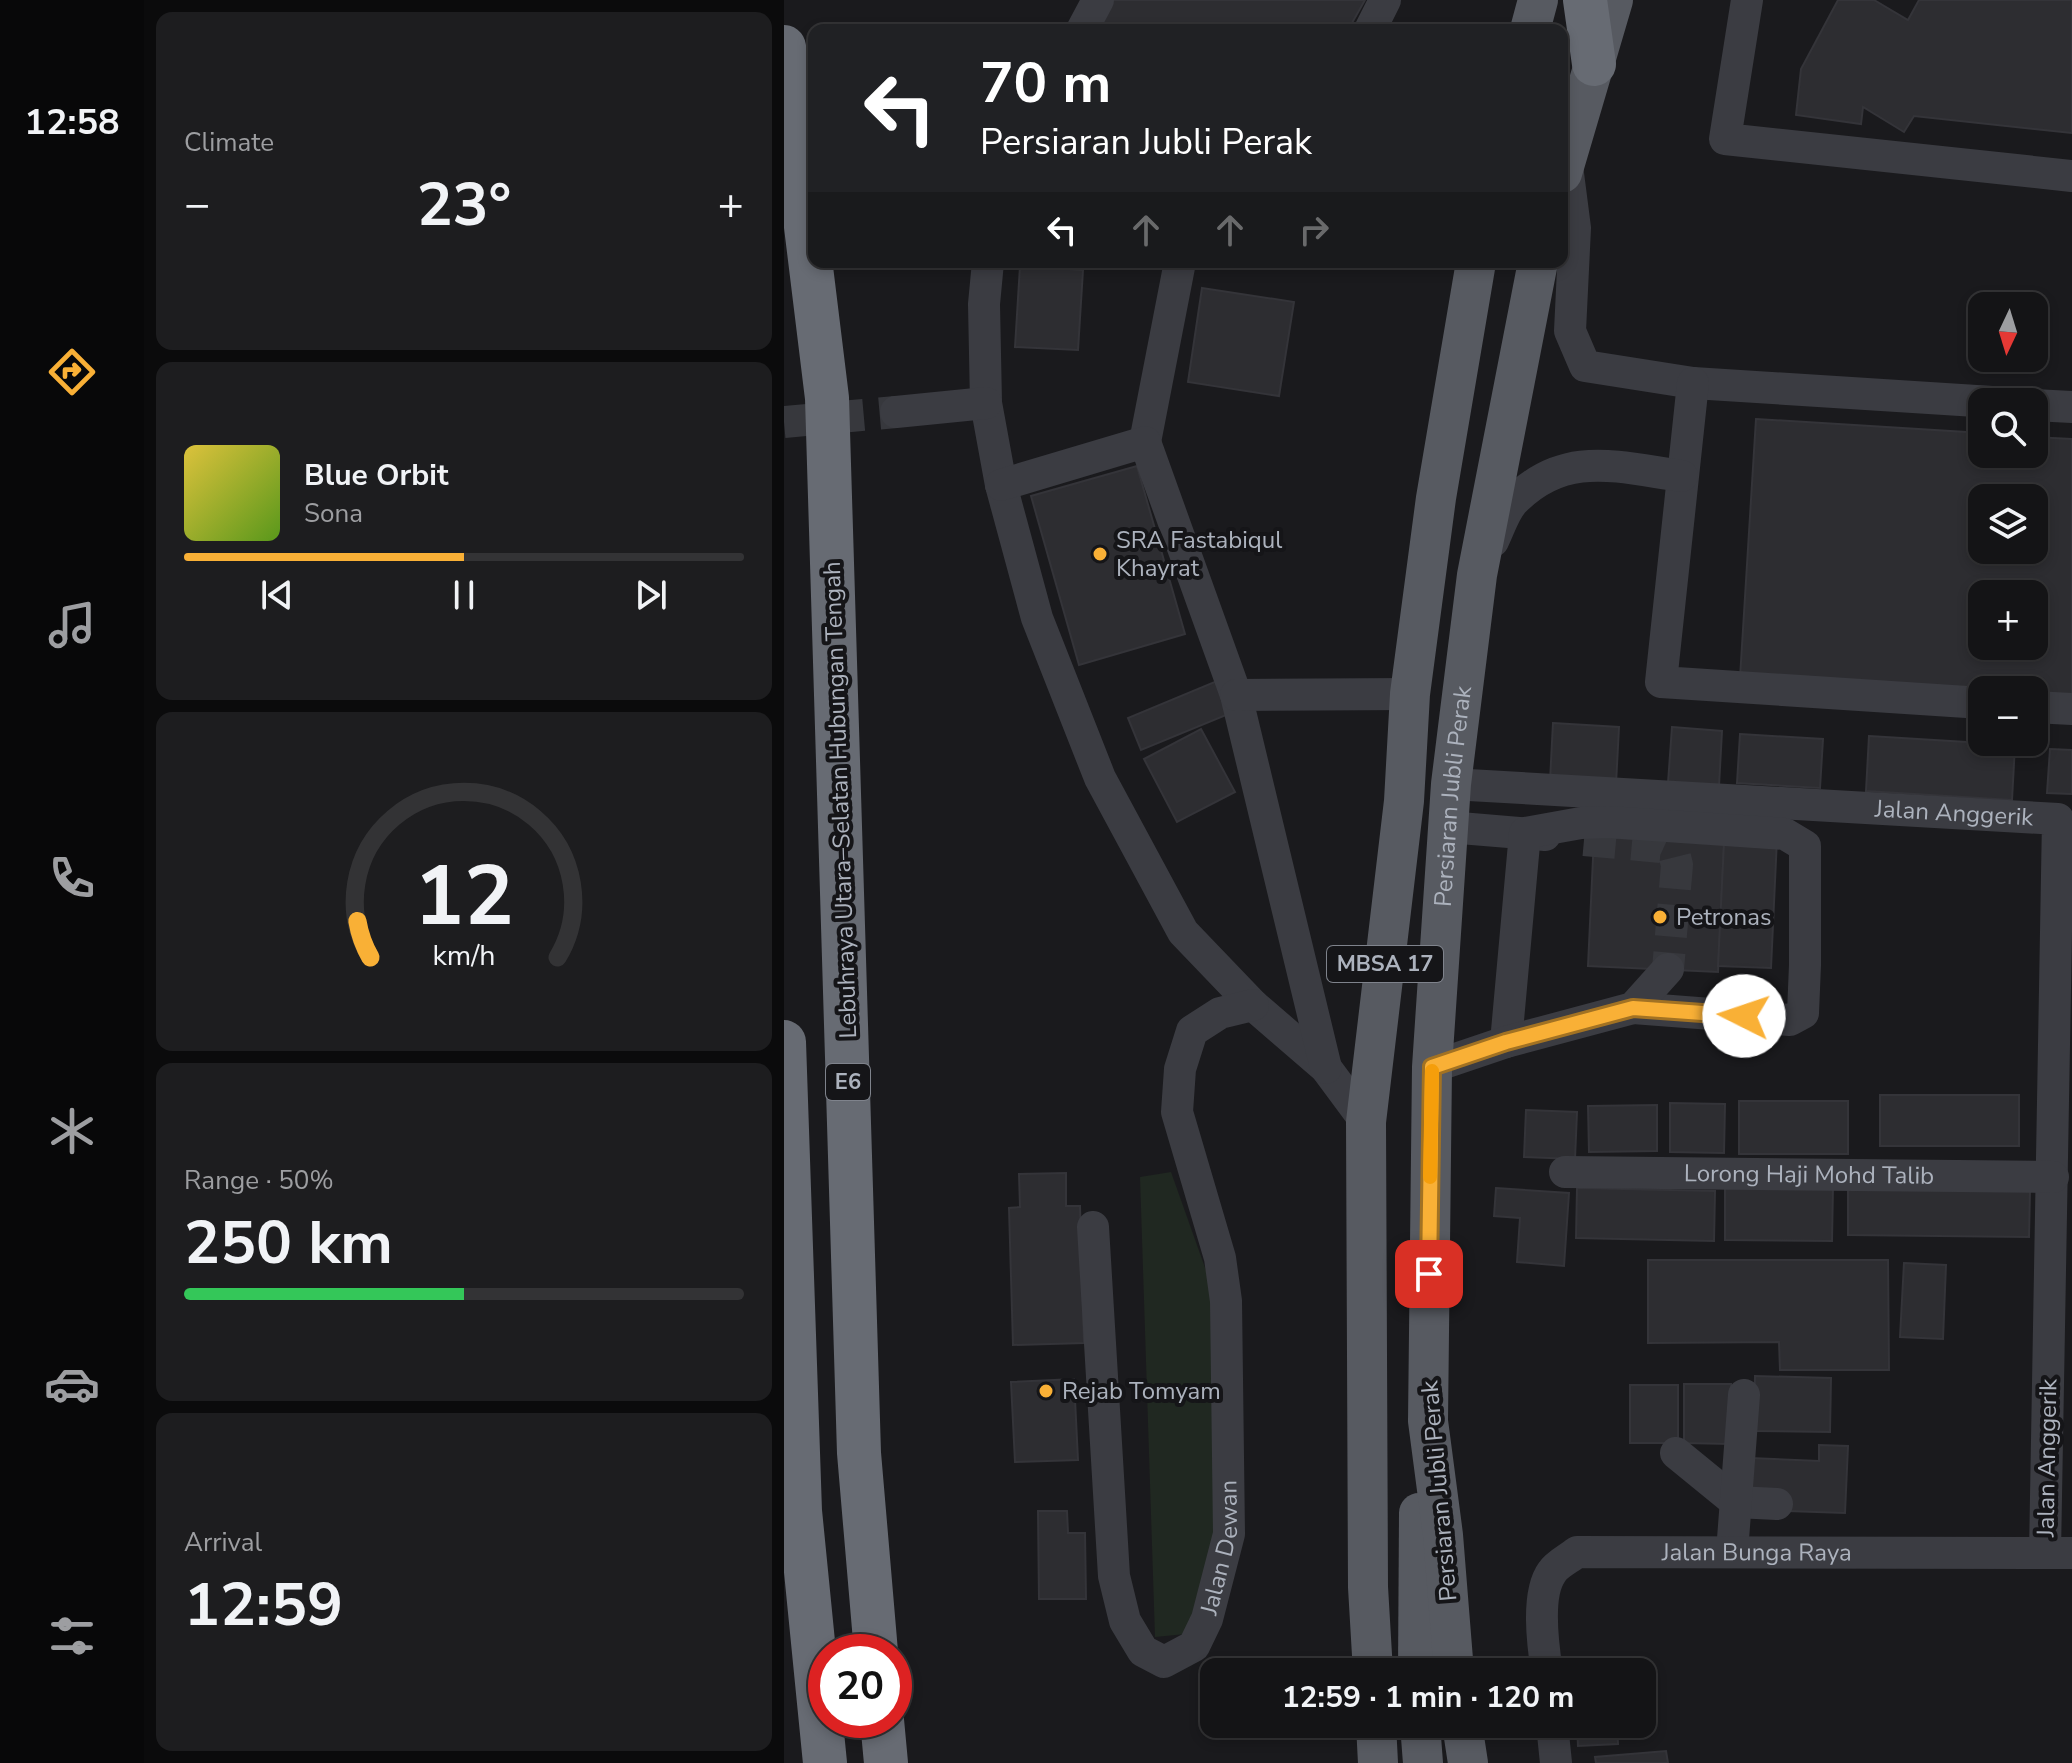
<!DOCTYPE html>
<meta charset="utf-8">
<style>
body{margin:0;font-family:"Nunito Sans",sans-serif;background:#1d1d1f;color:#f1f3f6;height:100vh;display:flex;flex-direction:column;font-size:30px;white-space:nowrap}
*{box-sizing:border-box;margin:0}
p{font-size:26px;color:#9d9ea1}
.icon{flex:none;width:44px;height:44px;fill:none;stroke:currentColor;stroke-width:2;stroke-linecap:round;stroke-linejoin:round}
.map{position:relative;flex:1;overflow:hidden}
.panel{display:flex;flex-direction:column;gap:12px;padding:12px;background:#0b0b0c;width:640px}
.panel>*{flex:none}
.hud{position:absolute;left:24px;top:24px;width:760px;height:244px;border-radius:16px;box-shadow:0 4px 12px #0003,0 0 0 2px #333335;background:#202124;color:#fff;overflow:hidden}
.needle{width:52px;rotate:184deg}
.fabs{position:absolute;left:1184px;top:292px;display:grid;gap:16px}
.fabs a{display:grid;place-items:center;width:80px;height:80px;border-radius:16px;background:#141416;box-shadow:0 4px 12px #0003,0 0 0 2px #333335;font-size:40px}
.speed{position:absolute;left:24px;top:1634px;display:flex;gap:16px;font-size:40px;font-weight:700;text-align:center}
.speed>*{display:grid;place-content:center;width:104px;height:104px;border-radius:50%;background:#141416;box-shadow:0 4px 12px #0003,0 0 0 2px #333335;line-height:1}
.speed .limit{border:12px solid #d22;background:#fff;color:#111}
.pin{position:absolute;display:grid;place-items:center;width:68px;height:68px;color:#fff;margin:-34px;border-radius:16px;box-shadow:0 4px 12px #0006}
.me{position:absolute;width:88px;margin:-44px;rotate:274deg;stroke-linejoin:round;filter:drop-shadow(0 0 6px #0008)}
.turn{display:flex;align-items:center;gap:28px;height:168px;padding:0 40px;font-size:36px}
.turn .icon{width:104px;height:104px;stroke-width:2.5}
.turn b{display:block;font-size:56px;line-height:68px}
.lanes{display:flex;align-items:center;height:76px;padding:0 40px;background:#0003;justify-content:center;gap:40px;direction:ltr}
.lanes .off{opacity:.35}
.big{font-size:60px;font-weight:700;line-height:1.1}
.panel .widget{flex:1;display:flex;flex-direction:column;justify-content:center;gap:12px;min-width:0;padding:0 28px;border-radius:16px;background:#1d1d1f}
.panel .dial{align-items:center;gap:0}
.dial svg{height:208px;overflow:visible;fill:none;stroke:#333335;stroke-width:7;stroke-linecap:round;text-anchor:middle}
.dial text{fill:#f1f3f6;stroke:none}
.song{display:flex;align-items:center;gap:24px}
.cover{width:96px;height:96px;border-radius:12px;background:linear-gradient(135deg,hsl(50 70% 55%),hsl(90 70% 35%))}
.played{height:8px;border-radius:4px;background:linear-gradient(90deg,#f9b036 50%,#333335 50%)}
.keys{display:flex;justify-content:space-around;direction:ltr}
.heat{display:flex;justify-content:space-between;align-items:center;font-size:44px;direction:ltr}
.charge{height:12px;border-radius:6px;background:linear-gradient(90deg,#34c759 50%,#333335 0)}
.trip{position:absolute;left:416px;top:1658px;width:456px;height:80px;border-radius:16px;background:#141416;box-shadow:0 4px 12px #0003,0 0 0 2px #333335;font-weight:700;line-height:80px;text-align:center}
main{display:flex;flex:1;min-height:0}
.tab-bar{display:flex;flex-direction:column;width:144px;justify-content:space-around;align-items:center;background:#080809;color:#9d9ea1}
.tab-bar .icon{width:56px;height:56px}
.tab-bar .selected{color:#f9b036}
.tab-bar b{font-size:36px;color:#f1f3f6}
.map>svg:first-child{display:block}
.green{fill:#202821}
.building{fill:#2d2d31;stroke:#343439;stroke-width:2;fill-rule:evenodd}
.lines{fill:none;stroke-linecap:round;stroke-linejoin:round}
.minor-tunnel{stroke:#37383d;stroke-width:32;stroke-dasharray:32 16;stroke-linecap:butt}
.minor{stroke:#3b3c42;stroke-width:32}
.major{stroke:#575a61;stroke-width:40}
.highway{stroke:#676b73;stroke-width:44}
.route-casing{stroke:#a27223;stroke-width:20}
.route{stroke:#f9b036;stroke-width:14}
.slow{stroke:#f59e0b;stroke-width:14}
.poi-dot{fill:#f9b036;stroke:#151518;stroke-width:3}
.labels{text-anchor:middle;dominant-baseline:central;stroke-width:8;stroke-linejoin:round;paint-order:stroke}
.shield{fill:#151518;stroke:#7f838c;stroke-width:2}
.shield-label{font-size:22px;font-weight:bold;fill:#acb2bd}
.poi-label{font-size:24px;fill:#acb2bd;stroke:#151518;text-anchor:start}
.street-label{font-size:24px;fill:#acb2bd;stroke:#151518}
</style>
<main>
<nav class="tab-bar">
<b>12:58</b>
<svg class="icon selected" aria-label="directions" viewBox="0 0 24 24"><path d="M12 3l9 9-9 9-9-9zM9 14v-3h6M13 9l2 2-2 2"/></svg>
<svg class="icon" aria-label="music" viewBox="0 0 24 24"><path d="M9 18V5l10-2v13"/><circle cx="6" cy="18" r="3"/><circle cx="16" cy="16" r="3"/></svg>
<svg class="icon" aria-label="phone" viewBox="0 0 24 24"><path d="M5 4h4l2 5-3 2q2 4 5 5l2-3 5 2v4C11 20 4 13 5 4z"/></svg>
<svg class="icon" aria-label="climate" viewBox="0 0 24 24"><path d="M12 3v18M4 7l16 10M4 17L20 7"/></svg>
<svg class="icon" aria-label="car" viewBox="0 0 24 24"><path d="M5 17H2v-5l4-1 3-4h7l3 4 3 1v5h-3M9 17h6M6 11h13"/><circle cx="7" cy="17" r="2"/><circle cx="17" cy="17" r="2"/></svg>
<svg class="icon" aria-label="filters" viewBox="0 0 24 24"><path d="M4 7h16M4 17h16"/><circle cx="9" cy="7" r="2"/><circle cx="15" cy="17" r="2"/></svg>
</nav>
<section class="panel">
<div class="widget"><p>Climate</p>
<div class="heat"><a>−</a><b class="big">23°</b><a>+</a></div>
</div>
<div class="widget">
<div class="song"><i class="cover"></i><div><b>Blue Orbit</b><p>Sona</p></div></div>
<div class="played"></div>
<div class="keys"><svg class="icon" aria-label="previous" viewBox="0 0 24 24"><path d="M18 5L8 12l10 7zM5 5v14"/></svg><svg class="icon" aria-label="pause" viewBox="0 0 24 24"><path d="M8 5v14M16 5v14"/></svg><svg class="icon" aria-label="next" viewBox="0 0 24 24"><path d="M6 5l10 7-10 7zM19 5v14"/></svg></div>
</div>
<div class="widget dial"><svg viewBox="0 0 100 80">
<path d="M14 69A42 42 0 1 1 86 69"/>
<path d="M14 69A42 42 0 0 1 9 55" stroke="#f9b036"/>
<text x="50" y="56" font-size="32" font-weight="700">12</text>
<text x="50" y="72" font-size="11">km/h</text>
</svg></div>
<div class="widget"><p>Range · 50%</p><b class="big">250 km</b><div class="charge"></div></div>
<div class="widget"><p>Arrival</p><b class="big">12:59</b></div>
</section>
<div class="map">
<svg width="1288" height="1763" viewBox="0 0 1288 1763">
<rect width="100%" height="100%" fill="#1a1a1d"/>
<path class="green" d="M387,1172L430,1293L439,1542L401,1634L371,1637L356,1177Z"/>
<g class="building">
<path d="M327,0H581L564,30H311Z"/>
<path d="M1054,0H1090L1124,20L1135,0H1288V133L1130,116L1120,132L1079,107L1077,124L1012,115L1017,69Z"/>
<path d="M236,266L299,270L294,350L231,347Z"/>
<path d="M418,288L510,302L495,396L404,382Z"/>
<path d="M972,419L1198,433V454H1250V437L1288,439V699L1250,697V690H1198L956,678ZM1198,498H1250V550H1198ZM1198,594H1250V646H1198Z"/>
<path d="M353,466L401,634L295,665L247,496Z"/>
<path d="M433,681L447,713L357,750L344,718Z"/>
<path d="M769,723L835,727L832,784L766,781Z"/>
<path d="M888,727L938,731L935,786L884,783Z"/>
<path d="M417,729L451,792L393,822L360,759Z"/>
<path d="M956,734L1039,739L1036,788L953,783Z"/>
<path d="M1085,736L1231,745L1228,800L1082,791Z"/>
<path d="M1266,749L1288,750V794L1263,793Z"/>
<path d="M810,837L940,843L934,972L804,966Z"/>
<path d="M993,838L987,968L934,966L940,843Z"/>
<rect x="1096" y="1095" width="139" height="51"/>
<rect x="955" y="1101" width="109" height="53"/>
<path d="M886,1103L941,1104L940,1153L886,1152Z"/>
<path d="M873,1105V1151L805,1152L804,1106Z"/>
<path d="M742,1110L793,1112L791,1159L740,1157Z"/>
<path d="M282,1173V1206H296L300,1343L229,1345L225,1208L236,1207L235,1174Z"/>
<path d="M941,1186H1049L1048,1241L941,1240Z"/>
<path d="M1064,1187L1246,1189L1245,1237L1064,1235Z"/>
<path d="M712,1188L785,1193L780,1266L733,1262L736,1218L710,1216Z"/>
<path d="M793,1188L931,1191L930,1241L792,1238Z"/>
<path d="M864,1260H1104L1105,1370H996L995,1342L864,1343Z"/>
<path d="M1120,1263L1162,1265L1159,1339L1116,1337Z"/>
<path d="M971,1376L1047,1378L1046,1432L970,1431Z"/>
<path d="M290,1379L294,1460L231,1462L227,1382Z"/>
<path d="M900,1384H947V1444L900,1443Z"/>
<rect x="846" y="1385" width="48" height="58"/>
<path d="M1035,1445L1064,1446L1061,1513L1003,1511L965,1495L967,1458L1035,1461Z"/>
<path d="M254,1511H283L284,1533H301L302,1599H255Z"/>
<path d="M793,1724H833L834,1744L794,1746Z"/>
<path d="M882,1751L884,1763H812L811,1757Z"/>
</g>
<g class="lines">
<g class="minor-tunnel">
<path d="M0,422L112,412"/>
<path d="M800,840L877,847L890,853L893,865L884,969"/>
</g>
<g class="minor">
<path d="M963,0L941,139L1288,176"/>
<path d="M298,30L314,0"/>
<path d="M586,30L601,0"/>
<path d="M782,158L791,228L786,331L801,366L909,383L1208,402"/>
<path d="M204,262L200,304L202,403L217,485L253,618L316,778L399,932L469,1005L542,1068L582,1122"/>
<path d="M909,383L877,682L1198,703"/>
<path d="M1250,405L1288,407"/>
<path d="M112,412L202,403"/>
<path d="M361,442L396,262"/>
<path d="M217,485L361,442L452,695L542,1068"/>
<path d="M709,541C715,529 720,512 729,502C780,449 833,467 898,476"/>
<path d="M452,695L626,694"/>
<path d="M1250,707L1288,709"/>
<path id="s1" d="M667,784L1274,819L1261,1553"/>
<path d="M664,827L761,835"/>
<path d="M722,1042L741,833L797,823L824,822L1001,834L1021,846V965L1019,1013L1006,1020L849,1008"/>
<path d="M648,1067L722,1042L849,1008L884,969"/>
<path id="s2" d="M781,1172L1269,1177"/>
<path id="s3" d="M309,1227L330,1576L341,1621L359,1651L380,1662L410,1646L423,1619L445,1534L442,1301L436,1258L393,1112L396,1069L408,1031L436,1013L469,1005"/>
<path d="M892,1453L952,1502L993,1504"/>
<path d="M948,1552L960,1395"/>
<path id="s4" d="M763,1672C759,1646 752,1594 768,1572C773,1564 786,1558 793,1552L1288,1553"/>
<path d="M768,1724L772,1763"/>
</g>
<g class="major">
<path d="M746,30L754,0"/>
<path d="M778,173L829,0"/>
<path d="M589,1672L584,1587L582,1122L620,801L626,694L652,498L692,262"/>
<path d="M634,1672L635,1513"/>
<path id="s5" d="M670,1672L659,1535L644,1421L648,1067L667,784L693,575L754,262"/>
<path d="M592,1724L594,1763"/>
<path d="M636,1724L639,1763"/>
<path d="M678,1724L684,1763"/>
</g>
<g class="highway">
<path d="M801,0L810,64"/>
<path d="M0,47L43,398L75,1453L92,1652"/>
<path d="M0,1042L16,1511L41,1763"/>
<path d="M98,1720L102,1763"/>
</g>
</g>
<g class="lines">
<g class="route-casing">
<path id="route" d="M645,1274L648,1067L722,1042L849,1008L960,1016"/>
</g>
<use href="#route" class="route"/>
<path class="slow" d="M646,1177L648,1071"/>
</g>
<g class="poi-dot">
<circle cx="316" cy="554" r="8"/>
<circle cx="876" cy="917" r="8"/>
<circle cx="262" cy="1391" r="8"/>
</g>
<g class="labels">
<g class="shield">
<rect x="543" y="946" width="116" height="36" rx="6"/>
<rect x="42" y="1064" width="44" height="36" rx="6"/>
</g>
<g class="shield-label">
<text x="601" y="964">MBSA 17</text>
<text x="64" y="1082">E6</text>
</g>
<g class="poi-label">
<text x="332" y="540">SRA Fastabiqul<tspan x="332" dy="28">Khayrat</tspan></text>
<text x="892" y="917">Petronas</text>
<text x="278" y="1391">Rejab Tomyam</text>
</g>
<g class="street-label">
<text stroke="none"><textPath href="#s5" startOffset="878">Persiaran Jubli Perak</textPath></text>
<text transform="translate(56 800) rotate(-92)">Lebuhraya Utara–Selatan Hubungan Tengah</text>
<text stroke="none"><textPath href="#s1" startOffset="504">Jalan Anggerik</textPath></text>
<text stroke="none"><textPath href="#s2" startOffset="244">Lorong Haji Mohd Talib</textPath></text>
<text transform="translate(1263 1458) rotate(-89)">Jalan Anggerik</text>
<text transform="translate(655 1491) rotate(-95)">Persiaran Jubli Perak</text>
<text stroke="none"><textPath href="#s3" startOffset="592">Jalan Dewan</textPath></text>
<text stroke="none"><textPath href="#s4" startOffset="314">Jalan Bunga Raya</textPath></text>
</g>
</g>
</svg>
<div class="fabs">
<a><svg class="needle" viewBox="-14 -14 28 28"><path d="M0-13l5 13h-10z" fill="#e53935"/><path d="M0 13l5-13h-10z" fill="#9d9ea1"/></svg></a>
<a><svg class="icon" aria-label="search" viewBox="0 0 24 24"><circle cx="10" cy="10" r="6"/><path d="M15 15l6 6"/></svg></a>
<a><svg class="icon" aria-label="layers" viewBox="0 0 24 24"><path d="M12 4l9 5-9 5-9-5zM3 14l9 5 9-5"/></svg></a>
<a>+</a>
<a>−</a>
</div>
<div class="speed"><div class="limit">20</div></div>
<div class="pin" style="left:645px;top:1274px;background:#d93025"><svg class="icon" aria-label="arrive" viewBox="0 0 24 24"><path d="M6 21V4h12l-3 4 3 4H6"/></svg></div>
<svg class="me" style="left:960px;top:1016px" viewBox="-20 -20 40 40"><circle r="19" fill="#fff"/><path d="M0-13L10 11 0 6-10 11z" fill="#f9b036"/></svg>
<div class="trip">12:59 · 1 min · 120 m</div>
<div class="hud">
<div class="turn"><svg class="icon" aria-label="left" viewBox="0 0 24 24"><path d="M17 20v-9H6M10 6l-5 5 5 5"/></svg><div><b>70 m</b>Persiaran Jubli Perak</div></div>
<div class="lanes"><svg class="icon" aria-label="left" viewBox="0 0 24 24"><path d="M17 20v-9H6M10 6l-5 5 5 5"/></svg><svg class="icon off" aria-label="ahead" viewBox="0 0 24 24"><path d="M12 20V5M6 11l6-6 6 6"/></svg><svg class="icon off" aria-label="ahead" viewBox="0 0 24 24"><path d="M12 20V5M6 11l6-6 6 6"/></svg><svg class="icon off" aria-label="right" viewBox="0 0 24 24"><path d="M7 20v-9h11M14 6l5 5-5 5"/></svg></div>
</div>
</div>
</main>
